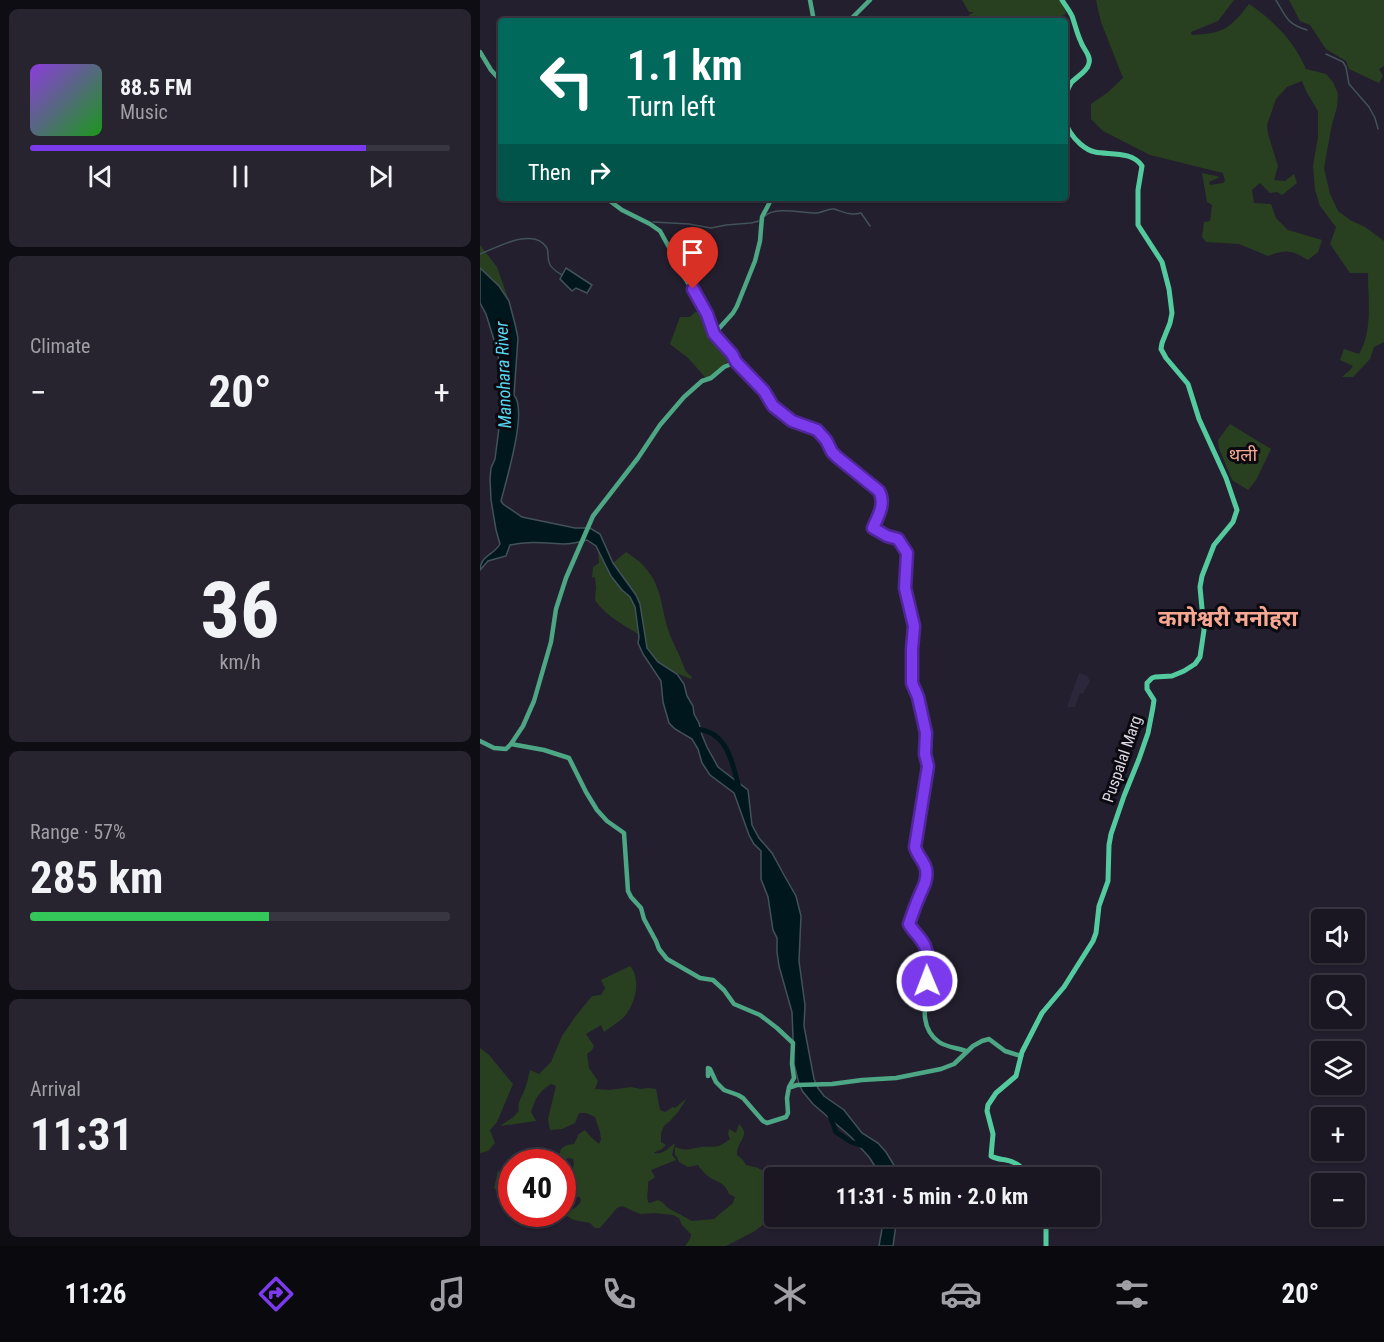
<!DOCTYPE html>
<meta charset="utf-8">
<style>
body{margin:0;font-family:"Roboto Condensed","Noto Sans Devanagari",sans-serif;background:#27242f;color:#f1f3f6;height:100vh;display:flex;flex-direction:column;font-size:22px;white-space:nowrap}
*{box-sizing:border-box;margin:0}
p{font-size:20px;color:#9f9fa5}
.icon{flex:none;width:33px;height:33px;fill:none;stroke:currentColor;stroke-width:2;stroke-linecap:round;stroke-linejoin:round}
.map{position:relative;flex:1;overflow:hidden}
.drawer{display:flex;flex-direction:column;gap:9px;padding:9px;background:#0e0d13;width:480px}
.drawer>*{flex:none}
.hud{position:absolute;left:18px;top:18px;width:570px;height:183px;border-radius:6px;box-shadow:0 2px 4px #0004,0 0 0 2px #383640;background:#00695c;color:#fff;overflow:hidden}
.controls{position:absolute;left:831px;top:909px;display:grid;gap:12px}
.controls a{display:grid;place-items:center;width:54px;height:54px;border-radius:6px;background:#1a1722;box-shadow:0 2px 4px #0004,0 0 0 2px #383640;font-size:30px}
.speed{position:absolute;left:18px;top:1149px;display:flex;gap:12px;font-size:30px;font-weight:700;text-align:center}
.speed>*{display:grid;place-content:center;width:78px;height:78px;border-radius:50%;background:#1a1722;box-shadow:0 2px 4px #0004,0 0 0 2px #383640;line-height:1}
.speed .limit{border:9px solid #d22;background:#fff;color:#111}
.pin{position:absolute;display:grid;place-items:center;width:51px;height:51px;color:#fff;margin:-62px -26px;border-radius:50% 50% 50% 0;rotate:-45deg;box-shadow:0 0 6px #0007}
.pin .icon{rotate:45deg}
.me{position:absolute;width:66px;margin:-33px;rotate:359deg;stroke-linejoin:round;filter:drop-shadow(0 0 4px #0008)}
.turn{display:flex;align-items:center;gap:21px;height:126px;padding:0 30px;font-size:27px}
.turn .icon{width:78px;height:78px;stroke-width:2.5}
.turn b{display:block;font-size:42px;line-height:51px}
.then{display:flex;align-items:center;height:57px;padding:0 30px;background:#0003;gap:12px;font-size:22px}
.big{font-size:45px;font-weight:700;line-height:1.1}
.drawer .widget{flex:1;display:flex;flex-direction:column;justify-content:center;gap:9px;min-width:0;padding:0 21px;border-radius:9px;background:#27242f}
.drawer .dial{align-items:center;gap:0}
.dial b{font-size:78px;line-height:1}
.song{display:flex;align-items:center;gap:18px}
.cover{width:72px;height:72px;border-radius:9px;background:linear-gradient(135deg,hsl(270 70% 55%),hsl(120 70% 35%))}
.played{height:6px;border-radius:3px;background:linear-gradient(90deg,#7c3aed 80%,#383640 80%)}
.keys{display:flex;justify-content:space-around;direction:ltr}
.heat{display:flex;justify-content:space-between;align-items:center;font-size:33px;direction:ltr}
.charge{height:9px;border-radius:4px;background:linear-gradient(90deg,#34c759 57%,#383640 0)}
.trip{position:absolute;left:284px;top:1167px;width:336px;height:60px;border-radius:6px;background:#1a1722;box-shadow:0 2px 4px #0004,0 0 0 2px #383640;font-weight:700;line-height:60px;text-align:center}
.menu{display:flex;height:96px;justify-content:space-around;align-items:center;background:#0a090e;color:#9f9fa5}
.menu .icon{width:42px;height:42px}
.menu .current{color:#7c3aed}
.menu b{font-size:27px;color:#f1f3f6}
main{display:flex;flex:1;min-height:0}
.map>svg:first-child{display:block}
.built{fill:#2d273b}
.green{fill:#294020}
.water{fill:#00181d;stroke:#425258;stroke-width:1.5}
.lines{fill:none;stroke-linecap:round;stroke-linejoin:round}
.stream{stroke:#425258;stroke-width:1.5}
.river{stroke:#00181d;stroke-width:5}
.secondary{stroke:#4da684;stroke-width:4.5}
.primary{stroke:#54cb9f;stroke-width:5}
.route-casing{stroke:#51269a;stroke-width:15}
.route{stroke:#7c3aed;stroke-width:10}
.labels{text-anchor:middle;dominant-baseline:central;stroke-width:6;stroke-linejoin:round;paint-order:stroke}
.street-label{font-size:16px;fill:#dbd8e3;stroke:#0c0a11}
.water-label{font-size:18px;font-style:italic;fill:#56d7f0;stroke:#0c0a11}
.neighbourhood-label{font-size:18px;fill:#f8a892;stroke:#0c0a11}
.district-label{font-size:22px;font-weight:bold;fill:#f8a892;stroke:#0c0a11}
</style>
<main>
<section class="drawer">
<div class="widget">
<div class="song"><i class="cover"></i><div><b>88.5 FM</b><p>Music</p></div></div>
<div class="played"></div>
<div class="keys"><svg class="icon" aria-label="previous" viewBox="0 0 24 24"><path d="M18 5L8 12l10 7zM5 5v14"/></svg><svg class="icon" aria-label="pause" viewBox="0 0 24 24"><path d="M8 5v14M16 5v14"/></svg><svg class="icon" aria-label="next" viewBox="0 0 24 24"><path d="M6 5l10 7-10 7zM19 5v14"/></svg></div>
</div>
<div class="widget"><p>Climate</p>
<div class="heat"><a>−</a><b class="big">20°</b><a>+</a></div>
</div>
<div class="widget dial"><b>36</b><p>km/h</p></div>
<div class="widget"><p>Range · 57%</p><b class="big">285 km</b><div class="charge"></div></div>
<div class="widget"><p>Arrival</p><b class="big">11:31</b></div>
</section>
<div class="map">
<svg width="904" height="1246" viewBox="0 0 904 1246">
<rect width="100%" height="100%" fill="#231f2e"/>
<path class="built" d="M599,673L607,676L610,681L603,694L600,693L595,707H587Z"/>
<g class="green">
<path d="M482,0H580L586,12L585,15L574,18L572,21H495L494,19L490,20L487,19L489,15L494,12H489Z"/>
<path d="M616,0H754L738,21L711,32L712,35C743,34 751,28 769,4C793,20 815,42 826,69L846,74L853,82L858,94L857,107L852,124L844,168L850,194L858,211L870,220L885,227L904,241V342L894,347L890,359L873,377H862L870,370L873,366L860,360L864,349L879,354C893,331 888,299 888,273H870L850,244L856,227L840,206L835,190L833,166L838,137V111L826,91L822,81L807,87L796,99L787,125L788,134L798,166L794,180L805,181L814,174L817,183L802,195L797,192L790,193L780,183L772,190L774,203L791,204L796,218L808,230L842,240L838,252L828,260C812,250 806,249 788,256L759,244L726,242L722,237L724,222L730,221L732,205L727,202L722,173L740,177L729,182L730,185L743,183L745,181L743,173L670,155L623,131L611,119V104L627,93L643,78L621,22Z"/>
<path d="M809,0H904V66L899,69L903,76L899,83L869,69L866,61L846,49L830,25L820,21Z"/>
<path d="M0,245L17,267L29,301L19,286L0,268Z"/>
<path d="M223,308L226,314L232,336L251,359L230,377H225L208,358L190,344L200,317H210L215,312H219Z"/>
<path d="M750,424L791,449L776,480L768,490L752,480L739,448L738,440Z"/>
<path d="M118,550L131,576L142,590L150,597L155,607L158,634C142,624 126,616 115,600L116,588L115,577L112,578L113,567L119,563Z"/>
<path d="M146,552C155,558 164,564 170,574C182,590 182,613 189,632C192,642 198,651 202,662C205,669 205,672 212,677L211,679L194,672L178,662L167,648L156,595L133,563Z"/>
<path d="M150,966C162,979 155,1006 143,1018C138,1023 130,1027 124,1032L121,1025L106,1034L114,1046L112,1050L107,1054L109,1068L118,1081L115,1089L130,1090L151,1087L161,1089L168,1088L176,1089L180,1110L185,1112L193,1107L195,1108L207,1098L198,1112L190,1121L184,1126L181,1133V1142L186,1145L182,1149L175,1152L174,1153C184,1155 188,1148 195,1143L192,1155L196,1160L171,1170L175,1177L168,1182C169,1188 166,1196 168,1202L170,1203L178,1200L182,1202L188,1208L212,1221L234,1219L253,1203L255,1197L249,1194C245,1182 238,1183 229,1177C225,1174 221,1169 218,1165L208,1167L199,1162L197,1157L195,1155V1148L196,1147C206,1152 212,1148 221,1147C237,1146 237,1149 250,1139L248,1134L249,1129L256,1133L259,1124C272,1136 256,1141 257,1155L263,1160L266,1165L278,1168L285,1172L287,1180L294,1184V1212L290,1214L289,1220L275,1231L246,1246H205L210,1239L211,1234L202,1225L199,1218L193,1215L174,1213L160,1214L142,1206L137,1208L120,1228H115L110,1223C101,1221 91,1221 85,1214L96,1207L101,1202L100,1197H93L83,1201V1175L87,1170L93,1168L94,1163L93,1159L89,1158L77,1162L81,1149L87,1145L94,1144L99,1134L105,1130L111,1137L119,1144L121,1139L120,1132L115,1117L106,1113H99L95,1123L82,1129L70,1130L68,1119L76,1086L71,1084C59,1091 55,1099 51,1112L56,1121L20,1126L32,1118L39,1111C37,1103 41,1099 44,1091C47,1085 48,1077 50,1070L59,1074L71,1062L82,1036L95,1017L112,996L121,995L125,988L121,980Z"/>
<path d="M0,1048L9,1055L33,1084L17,1122L10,1130L15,1143L8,1151L0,1153Z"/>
<path d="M18,1171L31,1177L32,1214H35L27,1213L23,1211L25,1199L14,1188Z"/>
</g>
<g class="water">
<path d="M0,268L19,286L29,301L35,324L38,338L34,395C48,410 26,481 21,501L23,504L42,517L95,528H110L120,534L133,563L156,595L160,604L167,648L178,662L197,674L204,684L207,696L213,706L214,714L219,723L222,735L227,747L238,767L268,790L272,825L279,838L292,853L304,875L316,896L321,916L319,961L325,1005L324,1026L334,1079L338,1088L344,1096L364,1110L382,1133L398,1143L406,1152L417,1170L419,1177H402L389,1157L371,1137L333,1104L323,1092L319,1084L314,1064L312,1012L299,966L297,952V938L293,930L288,897L281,879V851L274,844L269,835L254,793L230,775L222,763L218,749L212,739L195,729L189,723L183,702L181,681L163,654L158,643L159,637L155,607L150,597L142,590L131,576L116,546L107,540C100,542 91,544 83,544C65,543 48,541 30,545L26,556L8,561L0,570C0,556 14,555 20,544L16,530L11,500L10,479L11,468L15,459L19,428L20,377L18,353L6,314L0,303Z"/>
<path d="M86,268L112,285L107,293L96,288L92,291L80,279Z"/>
<path d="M404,1217H417L413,1246H399Z"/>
</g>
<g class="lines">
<g class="stream">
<path d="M796,0C806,17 807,24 827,30"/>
<path d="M846,54L863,62L866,67L869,84L889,107L895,118L898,129"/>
<path d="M285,216C295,206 322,213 336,213C342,213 348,208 354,209C364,212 371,216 381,213L390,226"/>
<path d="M173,222L209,224L231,228L246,225L271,223L279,221"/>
<path d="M0,254C16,248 54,226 67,248C69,253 67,257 69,262C70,268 77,272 82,275"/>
</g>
<g class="river">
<path d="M215,729C248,731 252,762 259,788"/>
<path d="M349,1113L356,1132L371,1142L383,1146"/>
</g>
<g class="secondary">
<path d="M330,0L334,21"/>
<path d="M369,21L390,0"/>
<path d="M0,52L11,70L21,81"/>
<path d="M126,198L142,210L170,224L180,231L195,258L199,269L225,309L234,334L252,354L256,362L283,391L294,407L312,421L337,430L346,440L352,452L357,457L399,491C406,504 398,516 393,528L407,536L418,539L427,553L425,588L434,626L432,649V683L438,697L446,733L445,754L448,769L435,847C437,855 444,861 446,869C448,880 443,887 439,897C435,906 432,915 430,924C437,940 446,940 449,961C452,987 432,1023 459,1042C466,1047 478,1048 486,1051"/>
<path d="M234,334L253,313L257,306L275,261L280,241L282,217L292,198"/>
<path d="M0,741L14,748L26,749L31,744L43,726L54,701L71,642L76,609L86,578L113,516L158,458L180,425L204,397L222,381L231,378L244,367L256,362"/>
<path d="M31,744L64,750L89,758L106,792L117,810L127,821L144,833L148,891L151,897L161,908L164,919L176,941L179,949L187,959L220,978L233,980L244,990L254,1004L280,1015L297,1028L313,1043L312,1064L314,1078L309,1087L307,1098L308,1113L306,1117L287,1123L283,1121L263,1098L258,1095L244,1090L236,1082L230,1069L228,1068V1076"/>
<path d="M311,1087L317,1085L352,1084L382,1080L416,1078L461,1069L474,1064L493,1046L502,1041L509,1039L525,1051L541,1056"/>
</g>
<g class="primary">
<path d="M550,1178C543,1168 537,1162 526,1160C520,1159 516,1159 511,1156L513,1134L507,1111L508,1105L516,1093L536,1076L542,1052L562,1013L584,987L613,941L616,933L619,906L628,881L629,845L631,834L644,796L659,759L668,733L673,707L674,700L667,689V683L672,678L675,677L692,676L704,671L715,664L720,657L724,630L720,587L722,576L734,545L753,522L757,510L746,478L719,419L708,384L686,358L681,349L682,343L690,323L692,313L689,289L682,262L658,225V190L662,166C652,151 630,155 615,152C605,150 595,140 590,132C583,123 584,93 591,83C596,77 608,71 609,63C611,55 603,49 601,42C597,34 595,24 592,16C589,10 585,5 582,0"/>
<path d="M566,1246V1216"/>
</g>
</g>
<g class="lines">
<g class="route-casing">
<path id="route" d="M213,289L227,314L234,334L252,354L256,362L284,391L293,406L312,421L337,430L346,440L352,452L357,457L399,491C406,504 398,516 393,528L407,536L418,539L427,553L425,588L434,626L432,649V683L438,697L446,733L445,754L448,766L435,847C437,855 444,861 446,869C448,880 443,887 439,897C435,906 432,915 429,924C433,931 438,935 442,941C450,952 449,968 447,981"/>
</g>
<use href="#route" class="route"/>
</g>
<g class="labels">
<g class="street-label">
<text transform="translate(642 759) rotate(-71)">Puspalal Marg</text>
</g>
<g class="water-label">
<text transform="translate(23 375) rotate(-92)">Manohara River</text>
</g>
<g class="neighbourhood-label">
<text x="763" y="454">थली</text>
</g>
<g class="district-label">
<text x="748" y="618">कागेश्वरी मनोहरा</text>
</g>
</g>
</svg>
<div class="controls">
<a><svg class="icon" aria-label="sound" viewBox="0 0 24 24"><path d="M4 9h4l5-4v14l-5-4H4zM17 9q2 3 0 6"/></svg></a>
<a><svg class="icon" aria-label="search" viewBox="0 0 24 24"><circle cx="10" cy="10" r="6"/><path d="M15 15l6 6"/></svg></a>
<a><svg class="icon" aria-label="layers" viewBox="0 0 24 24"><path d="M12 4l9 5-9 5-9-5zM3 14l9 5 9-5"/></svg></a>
<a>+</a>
<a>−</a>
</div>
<div class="speed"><div class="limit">40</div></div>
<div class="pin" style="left:213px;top:289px;background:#d93025"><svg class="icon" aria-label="arrive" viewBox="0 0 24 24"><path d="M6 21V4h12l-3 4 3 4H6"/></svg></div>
<svg class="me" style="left:447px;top:981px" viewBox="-20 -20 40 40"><circle r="17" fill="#7c3aed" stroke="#fff" stroke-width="3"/><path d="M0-11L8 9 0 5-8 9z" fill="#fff"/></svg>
<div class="trip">11:31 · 5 min · 2.0 km</div>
<div class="hud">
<div class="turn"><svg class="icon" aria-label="left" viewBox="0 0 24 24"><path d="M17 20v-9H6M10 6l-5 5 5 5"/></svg><div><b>1.1 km</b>Turn left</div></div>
<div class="then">Then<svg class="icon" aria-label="right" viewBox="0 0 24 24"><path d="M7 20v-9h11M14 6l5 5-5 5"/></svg></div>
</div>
</div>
</main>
<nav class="menu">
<b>11:26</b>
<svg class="icon current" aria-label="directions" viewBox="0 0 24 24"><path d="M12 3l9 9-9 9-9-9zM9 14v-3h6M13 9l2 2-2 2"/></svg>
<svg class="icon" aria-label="music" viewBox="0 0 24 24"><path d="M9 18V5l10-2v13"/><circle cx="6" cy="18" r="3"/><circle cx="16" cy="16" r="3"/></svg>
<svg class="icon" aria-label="phone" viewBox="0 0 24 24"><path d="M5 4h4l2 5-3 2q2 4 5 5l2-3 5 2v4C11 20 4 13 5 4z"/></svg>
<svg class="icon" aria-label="climate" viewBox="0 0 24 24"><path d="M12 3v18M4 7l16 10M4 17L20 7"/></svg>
<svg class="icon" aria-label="car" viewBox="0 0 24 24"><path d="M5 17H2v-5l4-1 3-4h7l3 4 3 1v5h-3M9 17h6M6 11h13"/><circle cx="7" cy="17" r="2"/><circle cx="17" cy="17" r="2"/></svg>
<svg class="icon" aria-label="filters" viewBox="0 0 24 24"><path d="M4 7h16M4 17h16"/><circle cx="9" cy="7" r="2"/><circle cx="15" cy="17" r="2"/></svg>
<b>20°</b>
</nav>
